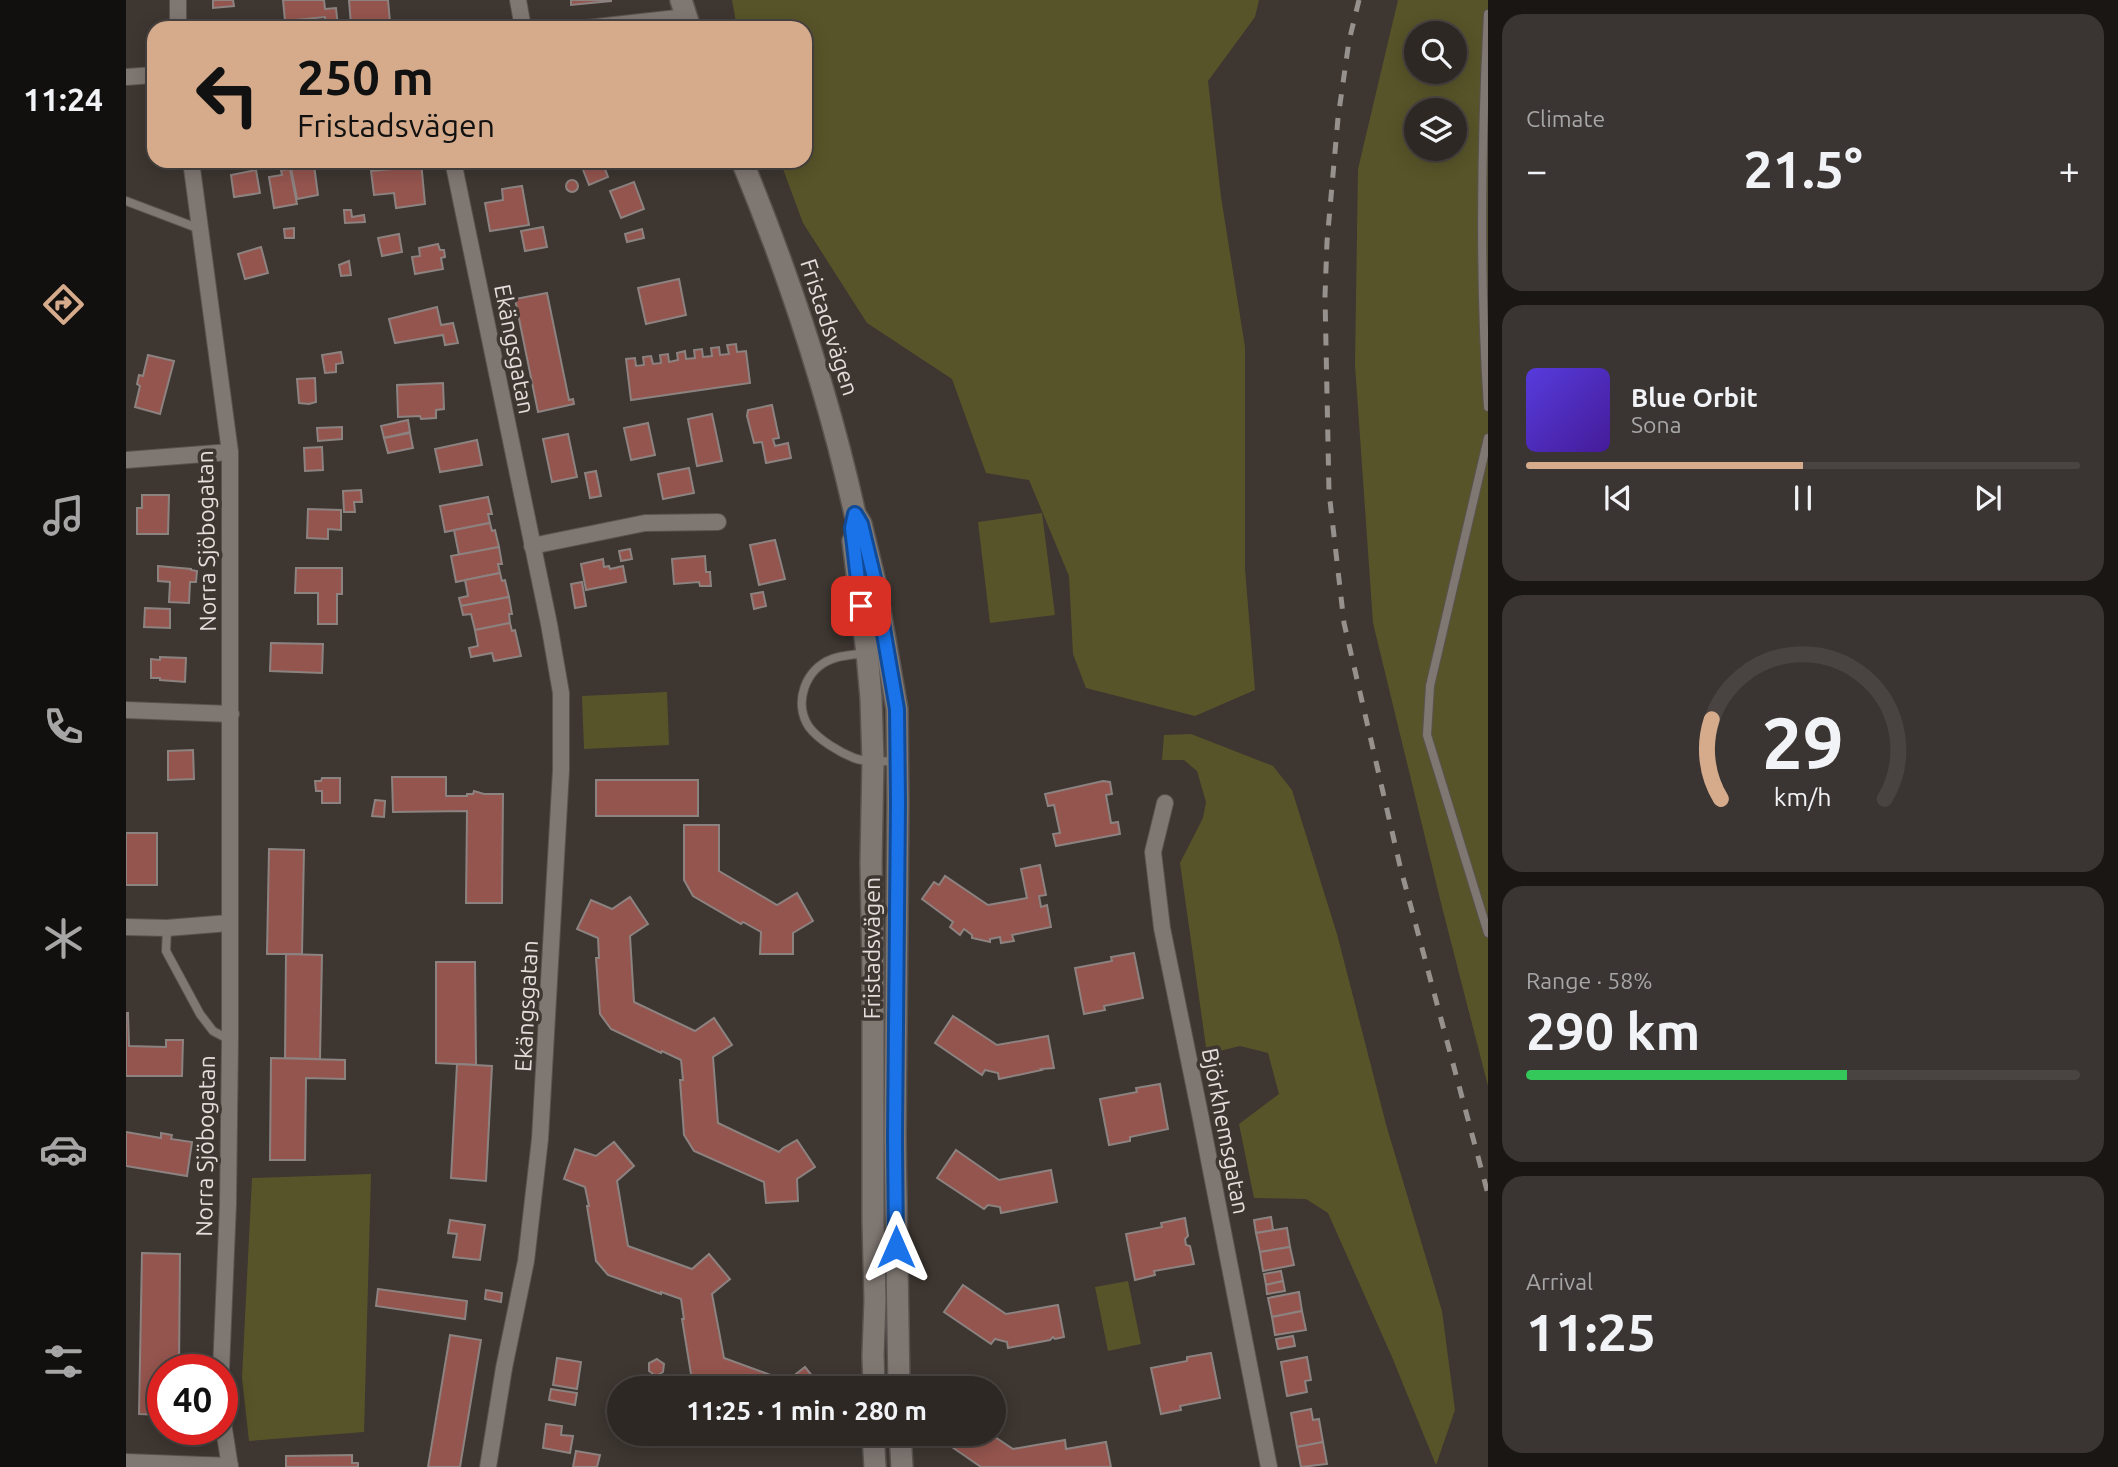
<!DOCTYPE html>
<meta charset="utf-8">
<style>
body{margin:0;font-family:Ubuntu,sans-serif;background:#3a3432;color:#f1f3f6;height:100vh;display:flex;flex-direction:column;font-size:26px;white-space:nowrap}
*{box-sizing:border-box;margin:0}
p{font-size:23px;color:#a7a6a7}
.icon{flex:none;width:38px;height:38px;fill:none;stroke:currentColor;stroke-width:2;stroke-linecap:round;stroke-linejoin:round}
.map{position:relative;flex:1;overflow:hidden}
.details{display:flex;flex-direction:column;gap:14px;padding:14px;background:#191614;width:630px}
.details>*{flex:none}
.top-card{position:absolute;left:21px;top:21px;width:665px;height:147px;border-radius:21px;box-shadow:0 4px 18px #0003,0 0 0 2px #494442;background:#d6ab8b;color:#111;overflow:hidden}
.fabs{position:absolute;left:1278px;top:21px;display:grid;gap:14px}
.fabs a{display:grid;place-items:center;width:63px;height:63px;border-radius:50%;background:#2e2825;box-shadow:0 4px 18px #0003,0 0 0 2px #494442;font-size:35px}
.speed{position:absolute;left:21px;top:1354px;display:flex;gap:14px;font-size:35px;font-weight:700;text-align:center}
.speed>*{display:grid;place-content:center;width:91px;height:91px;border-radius:50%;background:#2e2825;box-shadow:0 4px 18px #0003,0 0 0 2px #494442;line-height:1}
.speed .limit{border:10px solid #d22;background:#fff;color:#111}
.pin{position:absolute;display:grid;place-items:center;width:60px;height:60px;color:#fff;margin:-30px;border-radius:14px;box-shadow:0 4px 10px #0006}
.me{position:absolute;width:77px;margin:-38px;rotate:0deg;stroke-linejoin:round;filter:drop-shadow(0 0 5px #0008)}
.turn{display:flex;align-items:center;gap:24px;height:147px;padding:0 35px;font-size:32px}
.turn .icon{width:91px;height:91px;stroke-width:2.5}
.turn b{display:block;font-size:49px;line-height:60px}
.big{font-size:52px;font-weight:700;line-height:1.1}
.details .widget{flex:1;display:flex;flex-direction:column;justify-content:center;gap:10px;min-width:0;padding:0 24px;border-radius:21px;background:#3a3432}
.details .dial{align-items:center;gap:0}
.dial svg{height:182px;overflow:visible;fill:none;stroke:#494442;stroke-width:7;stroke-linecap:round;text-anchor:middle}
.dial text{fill:#f1f3f6;stroke:none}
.song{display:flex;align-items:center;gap:21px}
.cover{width:84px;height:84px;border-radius:10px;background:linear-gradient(135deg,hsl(250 70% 55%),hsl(260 70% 35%))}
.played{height:7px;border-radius:4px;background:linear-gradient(90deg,#d6ab8b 50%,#494442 50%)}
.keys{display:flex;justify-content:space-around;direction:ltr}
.heat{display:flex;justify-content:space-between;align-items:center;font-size:38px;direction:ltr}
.charge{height:10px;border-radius:5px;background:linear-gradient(90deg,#34c759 58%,#494442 0)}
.trip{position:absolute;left:481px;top:1376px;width:399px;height:70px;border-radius:35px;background:#2e2825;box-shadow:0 4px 18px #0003,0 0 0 2px #494442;font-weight:700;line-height:70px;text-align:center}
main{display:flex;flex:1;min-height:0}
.dock{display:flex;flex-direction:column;width:126px;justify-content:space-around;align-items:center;background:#12100f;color:#a7a6a7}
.dock .icon{width:49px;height:49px}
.dock .current{color:#d6ab8b}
.dock b{font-size:32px;color:#f1f3f6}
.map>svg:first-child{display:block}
.green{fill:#585429;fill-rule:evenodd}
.building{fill:#94554e;stroke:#8c8280;stroke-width:2}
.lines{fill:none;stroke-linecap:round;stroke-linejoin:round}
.lane-casing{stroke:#595350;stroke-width:10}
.street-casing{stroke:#595350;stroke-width:18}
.secondary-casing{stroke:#595350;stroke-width:24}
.lane{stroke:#7f7772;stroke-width:8}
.street{stroke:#7f7772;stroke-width:16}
.secondary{stroke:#7f7772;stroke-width:21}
.rail{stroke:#96918d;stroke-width:5;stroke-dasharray:12 12;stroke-linecap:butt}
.route-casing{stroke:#114b97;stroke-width:18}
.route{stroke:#1a73e8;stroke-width:12}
.labels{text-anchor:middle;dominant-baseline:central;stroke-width:7;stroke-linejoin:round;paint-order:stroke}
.street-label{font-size:23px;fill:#e3dedc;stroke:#3d3631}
</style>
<main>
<nav class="dock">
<b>11:24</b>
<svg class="icon current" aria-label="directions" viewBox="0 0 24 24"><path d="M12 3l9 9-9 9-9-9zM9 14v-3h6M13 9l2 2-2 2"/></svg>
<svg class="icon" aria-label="music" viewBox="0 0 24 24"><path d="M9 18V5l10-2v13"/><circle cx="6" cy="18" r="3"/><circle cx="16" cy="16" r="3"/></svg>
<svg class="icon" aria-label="phone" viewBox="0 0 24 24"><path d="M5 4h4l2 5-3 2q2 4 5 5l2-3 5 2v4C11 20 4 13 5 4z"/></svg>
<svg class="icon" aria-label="climate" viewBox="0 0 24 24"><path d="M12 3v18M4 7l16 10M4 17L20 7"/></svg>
<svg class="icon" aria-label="car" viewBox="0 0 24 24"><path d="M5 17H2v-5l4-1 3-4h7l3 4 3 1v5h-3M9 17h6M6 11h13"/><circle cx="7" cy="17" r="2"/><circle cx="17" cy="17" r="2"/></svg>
<svg class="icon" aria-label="filters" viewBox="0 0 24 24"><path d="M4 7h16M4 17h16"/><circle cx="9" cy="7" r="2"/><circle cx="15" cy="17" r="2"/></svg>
</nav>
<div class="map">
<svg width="1362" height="1467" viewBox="0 0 1362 1467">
<rect width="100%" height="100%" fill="#3d3631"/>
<g class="green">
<path d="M606,0H1133L1129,17L1082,81L1095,197L1119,347V569L1129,690L1069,716L960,688L947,654L943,576L903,480L860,473L826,379L741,323L677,223L654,161H679V28H611Z"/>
<path d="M1272,0H1362V1086L1316,907L1247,623L1229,365L1232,169ZM1290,33H1328V72H1290ZM1290,110H1328V149H1290Z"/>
<path d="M916,513L929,615L864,623L852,522Z"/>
<path d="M541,692L543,745L458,749L456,696Z"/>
<path d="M1065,734L1147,766L1166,790L1211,934L1261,1128L1316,1311L1329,1410L1310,1465L1266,1357L1202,1213L1180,1199L1128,1198L1113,1124L1153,1094L1142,1053L1114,1046L1081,1054L1054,863L1077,818L1080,802L1071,771L1058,760H1036L1038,735Z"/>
<path d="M245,1174L238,1432L123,1441L116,1378L126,1178Z"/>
<path d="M1002,1281L1015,1344L982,1351L969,1287Z"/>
</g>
<g class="building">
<path d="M87,0H107L108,6L87,8Z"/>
<path d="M157,0H198L199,9L210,8L212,27L200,28L199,17L159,21Z"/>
<path d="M223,0H262L264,22L225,25Z"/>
<path d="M445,0H485V1L445,5Z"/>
<path d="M265,161H295L299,204L270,208L268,193L248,195L245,171L266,169Z"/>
<path d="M472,161H476L482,177L463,185L456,167Z"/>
<path d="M173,162L174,167L188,165L192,195L171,199L164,163Z"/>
<path d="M164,169L171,204L148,208L143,177L156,175L155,170Z"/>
<path d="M130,170L134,193L108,197L105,175Z"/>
<circle cx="446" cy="186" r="6"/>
<path d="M508,182L518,209L495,218L484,191Z"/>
<path d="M396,186L403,225L364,231L359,203L377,200L376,189Z"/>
<path d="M218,210H225L226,217L238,215L239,222L219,223Z"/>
<path d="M417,227L421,247L399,251L395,231Z"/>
<path d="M168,228V238H159L158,229Z"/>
<path d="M516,229L518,238L501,242L499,234Z"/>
<path d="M273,234L276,252L256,256L252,238Z"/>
<path d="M312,244L314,250H318L319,257L315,258L317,269L289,274L286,257L294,256L293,248Z"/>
<path d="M135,247L142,273L119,279L112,254Z"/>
<path d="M223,261L225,275L215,276L213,265Z"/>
<path d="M553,279L560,315L520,324L512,288Z"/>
<path d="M421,293L443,400L447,399L448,404L412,412L389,299Z"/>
<path d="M311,307L315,325L327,323L332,343L319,345L317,335L269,343L263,319Z"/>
<path d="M610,344L611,352L620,351L624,383L505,400L500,359L509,358L510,366L518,365L517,357L525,356L527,364L535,363L534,355L542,354L543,362L552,360L551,353L559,351L560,359L569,358L568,350L576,349L577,357L586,356L585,348L593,347L594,355L603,354L601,345Z"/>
<path d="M215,352L217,363L210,364V372L199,373L196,355Z"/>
<path d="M22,355L48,361L34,414L9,407L14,386L11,384L13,375L17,376Z"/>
<path d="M189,378L190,402L183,404L173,403L171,379Z"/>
<path d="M317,383L318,409L310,410V418L295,419L294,416L272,417L271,385Z"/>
<path d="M646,405L653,438L647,439L649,446L662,443L665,458L640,463L636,442L628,443L621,416L622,410Z"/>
<path d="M586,414L596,461L571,466L562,419Z"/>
<path d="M282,420L284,432L258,438L255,426Z"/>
<path d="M522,423L529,455L505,460L498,428Z"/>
<path d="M216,427V439L192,441L191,428Z"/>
<path d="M284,433L287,448L262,453L258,438Z"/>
<path d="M442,434L451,477L426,482L417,439Z"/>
<path d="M351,440L356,465L314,472L309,449Z"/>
<path d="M196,447L197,470L179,471L178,448Z"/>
<path d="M563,468L568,493L537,499L532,474Z"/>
<path d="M470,471L475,496L464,498L459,473Z"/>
<path d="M235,490L236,502H228L229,512H218L217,491Z"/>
<path d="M16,495H43L42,534H11V508H16Z"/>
<path d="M362,497L366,514H362L364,523L319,532L314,506Z"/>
<path d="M182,509L215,510V530L202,529V539L181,538Z"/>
<path d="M364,523L366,531L369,530L373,547L333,555L328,530Z"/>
<path d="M649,540L659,579L633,585L624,545Z"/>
<path d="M373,547L376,564H372L374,573L330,582L325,556Z"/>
<path d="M504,549L506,559L495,561L493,551Z"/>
<path d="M579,556L580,572H584L585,586H574L573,582L548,584L546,559Z"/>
<path d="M477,559L478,567L483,566L484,569L497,566L500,582L460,590L455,564Z"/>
<path d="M32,566L65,569V570L71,571L70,582H64L63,603L43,602L44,582L32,581Z"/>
<path d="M170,568H216V594H211V624H192V593H169Z"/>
<path d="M374,573L376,581L379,580L383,597L335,606L333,598L342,596L339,580Z"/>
<path d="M456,582L460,606L449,608L445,584Z"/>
<path d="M637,592L640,606L628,609L625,594Z"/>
<path d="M383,597L386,614H383L384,623L349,630L345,614L337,615L335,606Z"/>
<path d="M19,608L44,609V628L18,627Z"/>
<path d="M384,623L386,631L389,630L395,656L368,661L366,653L345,657L343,648L352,646L349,630Z"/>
<path d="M145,643L197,644L196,673L144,671Z"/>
<path d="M34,657L60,658L59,682L34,680V678H25V659L34,660Z"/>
<path d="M67,750L68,779L42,780V751Z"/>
<path d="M266,777H320V796H341V794H347L348,791L358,794H377L376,903H340L341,811L267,812Z"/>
<path d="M196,778H214V803H196V791H190L189,781H195Z"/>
<rect x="470" y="780" width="102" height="36"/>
<path d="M977,781L984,782L986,794L980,795L985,823L992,822L994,834L930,846L927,834L934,833L928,805L922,806L919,794Z"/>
<path d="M249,800L259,801L258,817L246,816Z"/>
<path d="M558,825H593V871L651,905L671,893L687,921L667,933V954H634L635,932L617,922L615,924L567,896L558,880Z"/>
<rect x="0" y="833" width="31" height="52"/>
<path d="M143,849L178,850L176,954H141Z"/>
<path d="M914,865L920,895L913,896L915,907L921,905L925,927L886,935L888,941L875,943L874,937L864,939V942L846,938V935L838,929L834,935L824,927L827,922L796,899L808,882L813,885L819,876L862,905L901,898L895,869Z"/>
<path d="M504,897L522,924L504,936L508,1002L569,1031L588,1018L606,1045L587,1057L592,1123L653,1152L657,1148L671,1140L689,1167L671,1179L672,1201L640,1203L638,1182L568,1151L558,1135L554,1080H557L555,1060L536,1051L535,1053L485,1029L474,1014L470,958H473L472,938L451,929L465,900L486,909Z"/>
<path d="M1008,953L1017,998L978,1006L979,1010L958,1014L949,968L986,961L985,957Z"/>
<path d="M160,954L196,955L194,1059L159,1058Z"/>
<path d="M310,962H349L350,1065L310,1063Z"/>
<path d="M0,1013H2L3,1046L40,1047V1040H57L56,1076H0Z"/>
<path d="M827,1016L871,1045L922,1036L928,1068L915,1069L916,1070L873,1079L872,1073L859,1070L856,1075L809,1043Z"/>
<path d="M145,1058L219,1060V1079L180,1078L179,1160H144Z"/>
<path d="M331,1064L366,1066L360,1181L325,1178Z"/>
<path d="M1034,1084L1042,1129L1004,1137V1141L983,1145L974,1099L1011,1092L1010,1088Z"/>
<path d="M0,1132L35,1138V1133L46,1135L45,1139L66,1142L61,1176L0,1166Z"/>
<path d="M488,1142L508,1166L491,1181L502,1246L566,1269L583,1254L604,1279L586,1294L598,1358L661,1381L679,1367L696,1388H577L565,1374L556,1319H558L555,1299L535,1292V1294L482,1275L470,1261L461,1206H463L459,1187L438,1179L449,1149L470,1156Z"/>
<path d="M830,1150L873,1180L925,1170L931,1202L875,1213L874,1207L862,1205L858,1209L811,1178Z"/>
<path d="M1145,1217L1147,1230L1130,1233L1128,1220Z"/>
<path d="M1059,1218L1062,1236L1059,1239L1060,1245L1064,1246L1068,1264L1028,1271L1029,1275L1009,1280L1000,1234L1036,1227L1035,1223Z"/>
<path d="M324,1220L359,1225L354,1260L327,1257L331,1234L322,1233Z"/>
<path d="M1161,1228L1164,1247L1134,1252L1130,1233Z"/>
<path d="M1164,1247L1168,1265L1137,1271L1134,1252Z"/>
<path d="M16,1253L54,1254L53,1370H37V1415L13,1414Z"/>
<path d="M1155,1271L1157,1281L1140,1285L1138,1274Z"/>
<path d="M1157,1281L1159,1291L1141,1294L1140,1285Z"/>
<path d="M837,1285L880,1314L932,1305L938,1337L929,1339L927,1337L924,1340L882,1348L881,1342L869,1339L865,1344L818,1312Z"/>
<path d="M252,1289L341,1301L339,1319L250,1306Z"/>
<path d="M360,1290L376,1293L375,1302L359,1299Z"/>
<path d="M1173,1292L1176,1311L1146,1317L1142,1298Z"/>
<path d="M1176,1311L1180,1330L1149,1335L1146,1317Z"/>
<path d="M324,1335L355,1340L334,1467H302Z"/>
<path d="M1167,1336L1169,1346L1152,1349L1150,1339Z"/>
<path d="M1085,1353L1094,1398L1054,1406L1055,1410L1035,1414L1025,1368L1061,1361V1357Z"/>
<path d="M1181,1357L1185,1380L1179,1381L1181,1392L1161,1396L1155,1362Z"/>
<path d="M431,1358L455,1362L451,1389L427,1385Z"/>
<path d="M531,1359L538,1364L537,1372L530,1376L523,1371V1363Z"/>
<path d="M425,1389L451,1393L449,1405L423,1400Z"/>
<path d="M1185,1409L1187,1420L1193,1419L1197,1442L1171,1447L1165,1413Z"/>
<path d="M420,1424L436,1426L435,1435L447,1436L444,1453L417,1448Z"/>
<path d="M835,1433H863L887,1449L939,1440L940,1449L980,1442L985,1467H855L826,1447Z"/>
<path d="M1197,1442L1201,1464L1175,1467L1171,1447Z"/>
<path d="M450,1451L474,1455L471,1467H447Z"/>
<path d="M226,1455V1463H232V1467H160V1456Z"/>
</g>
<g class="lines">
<g class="lane-casing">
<g id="lane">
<path d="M1362,14C1355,145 1353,276 1362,407"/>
<path d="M0,201L74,229"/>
<path d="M1362,438L1304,686L1301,735L1362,933"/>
<path d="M738,653C728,655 716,655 706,659C679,669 667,703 683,727C693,740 713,752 728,758C741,763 758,761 771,761"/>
<path d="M41,928L40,951L74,1014L87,1031L104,1040"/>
</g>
</g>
<g class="street-casing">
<g id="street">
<path d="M52,0V28"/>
<path d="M392,0L397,28"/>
<path d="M461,28L560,17"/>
<path d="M0,77L28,75"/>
<path d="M65,161L104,452V1040L102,1204L95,1370"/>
<path d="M327,161L423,624L435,693V770L414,1139L400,1261L378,1368L362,1467"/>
<path d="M0,460L104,452"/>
<path d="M406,546L519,523L592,522"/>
<path d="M0,710L105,714"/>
<path d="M1039,803L1027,852L1036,928L1075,1119L1143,1467"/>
<path d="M0,927L41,928L103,923"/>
<path d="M96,1416L104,1467"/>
<path d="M0,1462L104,1466"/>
</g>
</g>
<g class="secondary-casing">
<g id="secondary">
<path d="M555,0L564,28"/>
<path d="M616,161C663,275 702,393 729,514L735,524L749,582L771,709L772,802L769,1138L773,1388"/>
<path d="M727,541L741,653L745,698L747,761L745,863L747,968V1220L749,1300L747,1355L748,1388"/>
<path d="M747,1433L749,1467"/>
<path d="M774,1433L776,1467"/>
</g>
</g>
<use href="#lane" class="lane"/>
<use href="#street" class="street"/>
<use href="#secondary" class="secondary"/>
<path class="rail" d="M1233,0L1223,41L1212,118L1201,242L1199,296L1203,492L1218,623L1274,866L1362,1194"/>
</g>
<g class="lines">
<g class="route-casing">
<path id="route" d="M735,606L726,528L729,514L735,524L749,582L771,709L772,802L769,1138L770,1247"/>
</g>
<use href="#route" class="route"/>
</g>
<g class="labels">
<g class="street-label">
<text transform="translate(704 327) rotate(72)">Fristadsvägen</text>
<text transform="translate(389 349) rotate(79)">Ekängsgatan</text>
<text transform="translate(80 541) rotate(-91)">Norra Sjöbogatan</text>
<text transform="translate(745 948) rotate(-90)">Fristadsvägen</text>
<text transform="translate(400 1006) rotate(-87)">Ekängsgatan</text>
<text transform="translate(1100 1131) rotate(79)">Björkhemsgatan</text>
<text transform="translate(79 1146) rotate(-89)">Norra Sjöbogatan</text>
</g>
</g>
</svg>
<div class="fabs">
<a><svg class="icon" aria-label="search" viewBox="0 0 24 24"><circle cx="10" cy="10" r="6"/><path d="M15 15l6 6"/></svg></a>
<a><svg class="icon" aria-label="layers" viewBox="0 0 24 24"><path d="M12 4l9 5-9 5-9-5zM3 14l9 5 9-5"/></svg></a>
</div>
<div class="speed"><div class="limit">40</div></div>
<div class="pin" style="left:735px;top:606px;background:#d93025"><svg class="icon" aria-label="arrive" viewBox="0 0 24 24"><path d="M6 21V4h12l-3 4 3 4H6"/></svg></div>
<svg class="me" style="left:770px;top:1247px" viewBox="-20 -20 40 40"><path d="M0-17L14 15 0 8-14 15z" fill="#1a73e8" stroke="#fff" stroke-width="4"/></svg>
<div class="trip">11:25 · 1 min · 280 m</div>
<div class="top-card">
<div class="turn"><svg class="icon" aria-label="left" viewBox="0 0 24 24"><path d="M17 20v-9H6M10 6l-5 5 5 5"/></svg><div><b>250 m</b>Fristadsvägen</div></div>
</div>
</div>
<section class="details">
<div class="widget"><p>Climate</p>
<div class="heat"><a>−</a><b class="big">21.5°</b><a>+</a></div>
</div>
<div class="widget">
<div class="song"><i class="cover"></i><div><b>Blue Orbit</b><p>Sona</p></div></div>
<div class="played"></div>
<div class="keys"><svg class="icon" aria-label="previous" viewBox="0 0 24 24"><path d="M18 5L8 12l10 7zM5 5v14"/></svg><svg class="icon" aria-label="pause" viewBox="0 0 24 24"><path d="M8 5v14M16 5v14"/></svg><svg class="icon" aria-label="next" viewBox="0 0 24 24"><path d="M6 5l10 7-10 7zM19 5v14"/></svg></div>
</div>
<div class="widget dial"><svg viewBox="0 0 100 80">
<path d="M14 69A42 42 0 1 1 86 69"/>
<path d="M14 69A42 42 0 0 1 10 34" stroke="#d6ab8b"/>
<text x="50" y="56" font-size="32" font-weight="700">29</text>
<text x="50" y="72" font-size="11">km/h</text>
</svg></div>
<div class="widget"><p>Range · 58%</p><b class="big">290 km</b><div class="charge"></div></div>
<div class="widget"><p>Arrival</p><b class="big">11:25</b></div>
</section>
</main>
